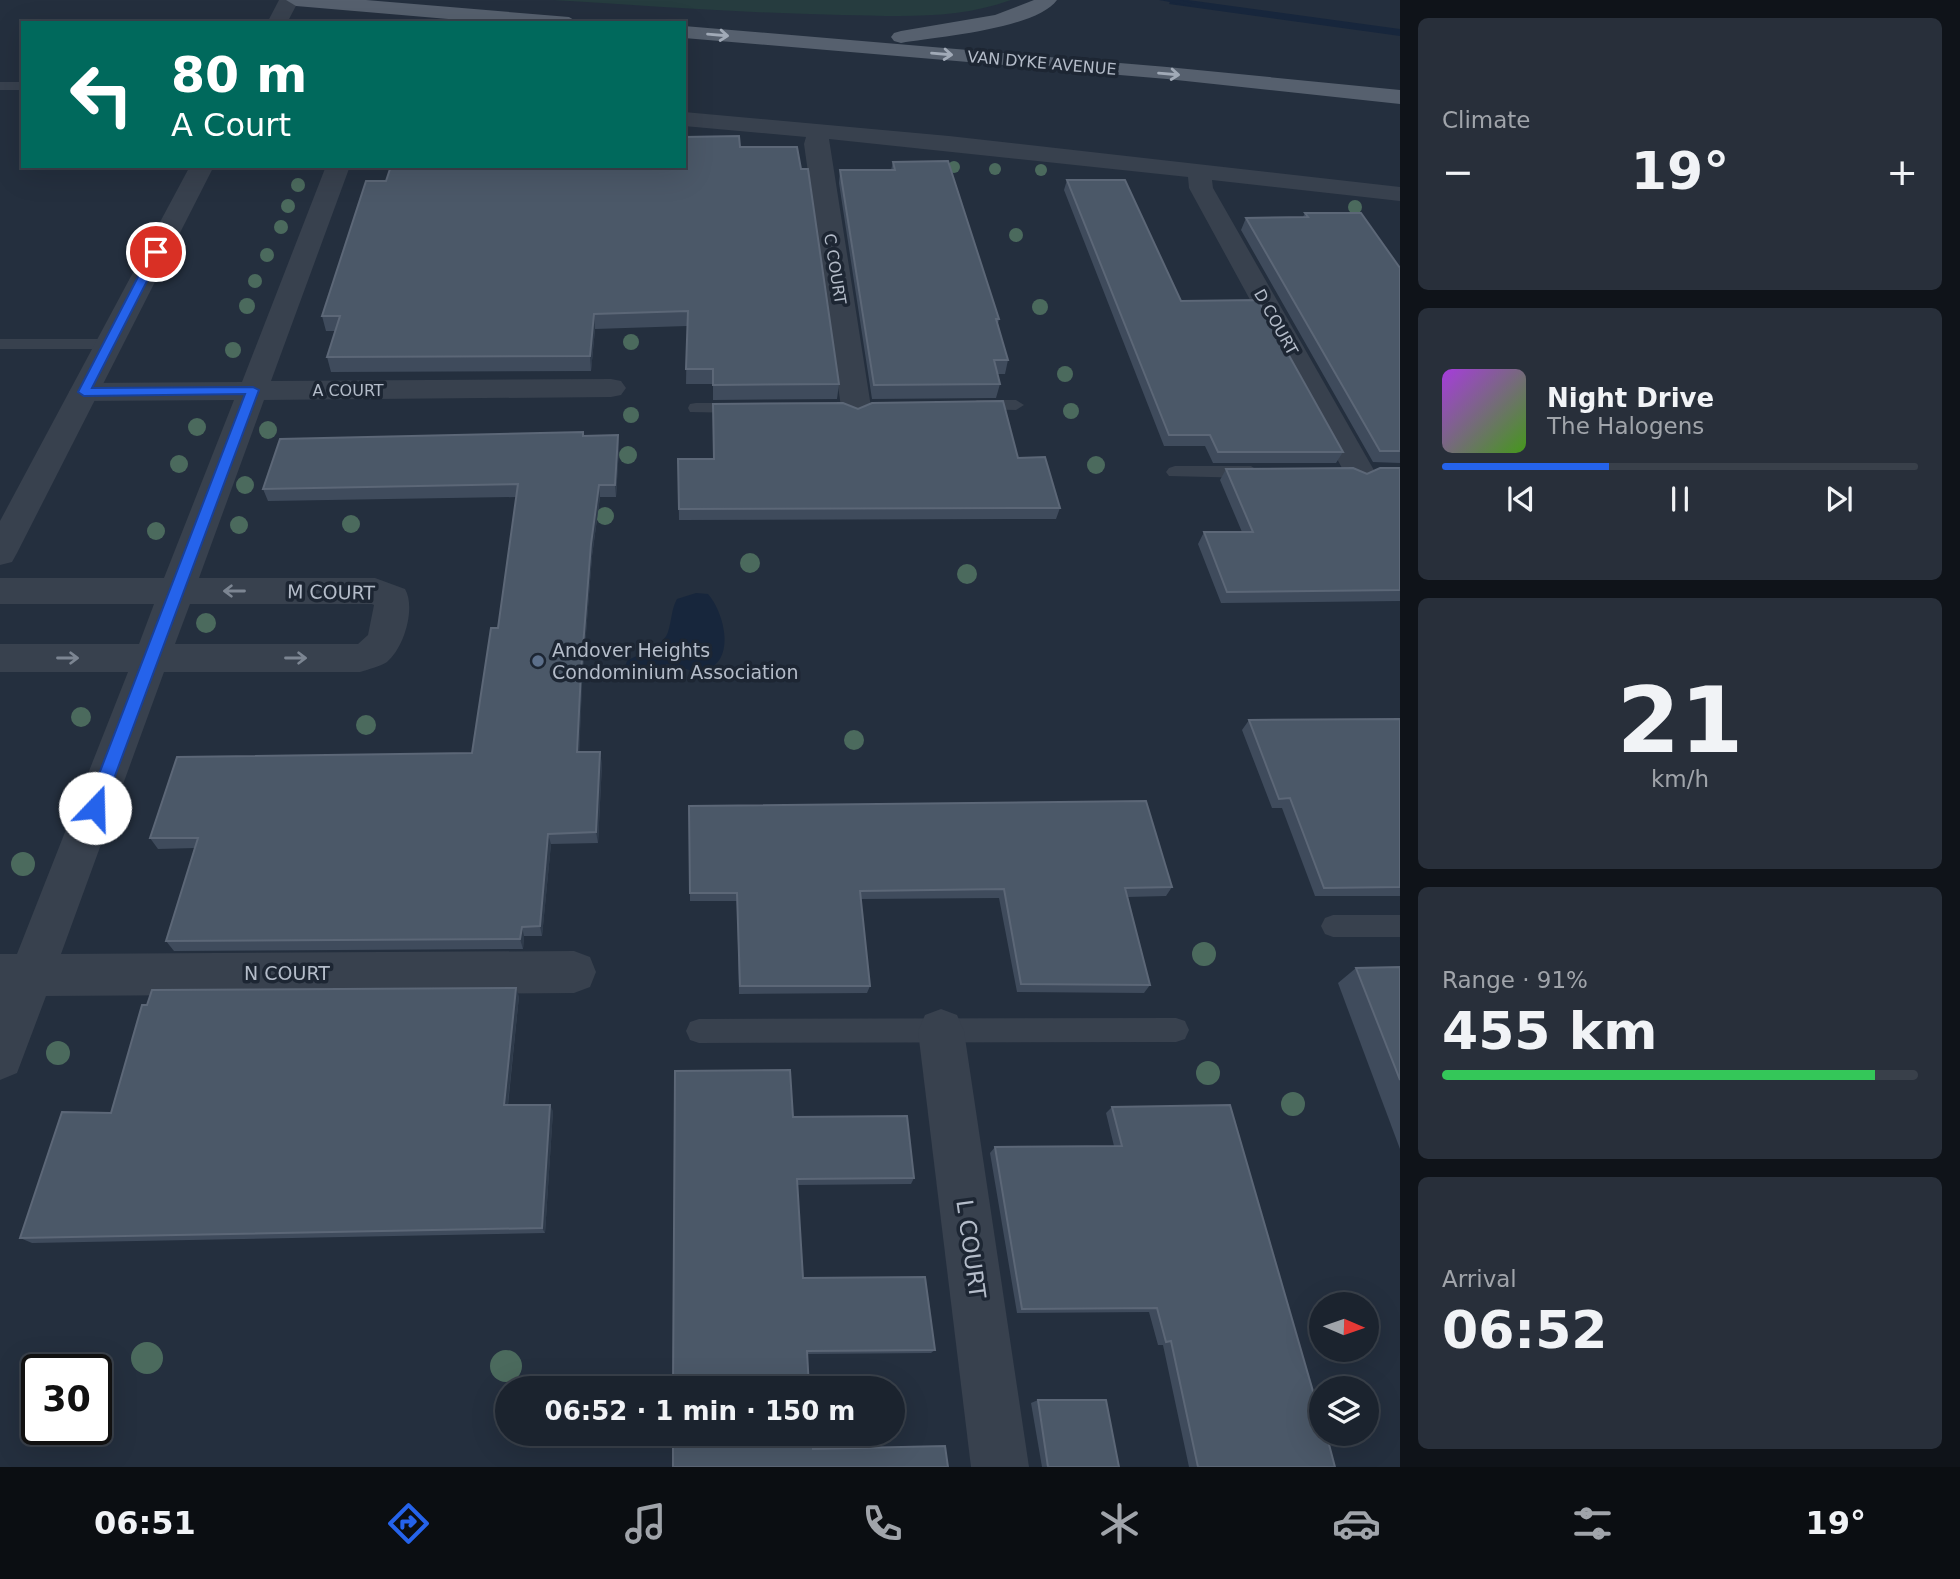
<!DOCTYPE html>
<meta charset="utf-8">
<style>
body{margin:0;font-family:"DejaVu Sans",sans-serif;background:#282f3a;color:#f1f3f6;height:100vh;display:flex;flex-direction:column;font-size:26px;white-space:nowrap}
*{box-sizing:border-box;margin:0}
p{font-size:23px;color:#a0a4aa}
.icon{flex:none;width:38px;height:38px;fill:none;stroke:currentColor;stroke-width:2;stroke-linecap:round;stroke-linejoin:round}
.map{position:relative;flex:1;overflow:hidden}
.panel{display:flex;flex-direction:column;gap:18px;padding:18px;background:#0f1319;width:560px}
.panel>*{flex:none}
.hud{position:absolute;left:21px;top:21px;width:665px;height:147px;border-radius:0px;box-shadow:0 7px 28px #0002,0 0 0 2px #39404a;background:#00695c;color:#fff;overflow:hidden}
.needle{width:46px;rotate:92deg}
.buttons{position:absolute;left:1309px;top:1292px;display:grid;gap:14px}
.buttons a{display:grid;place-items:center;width:70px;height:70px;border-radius:50%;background:#1b232e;box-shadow:0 7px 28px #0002,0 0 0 2px #39404a;font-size:35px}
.speed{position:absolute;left:21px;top:1354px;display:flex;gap:14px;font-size:35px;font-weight:700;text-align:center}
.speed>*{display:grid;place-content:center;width:91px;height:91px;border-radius:50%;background:#1b232e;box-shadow:0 7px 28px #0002,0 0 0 2px #39404a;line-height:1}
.speed .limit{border:4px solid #111;border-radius:10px;background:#fff;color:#111}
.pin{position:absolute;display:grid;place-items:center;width:60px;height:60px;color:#fff;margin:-30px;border:4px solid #fff;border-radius:50%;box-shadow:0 2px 7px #0007}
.me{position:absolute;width:77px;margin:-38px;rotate:21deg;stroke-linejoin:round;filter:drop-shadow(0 0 5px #0008)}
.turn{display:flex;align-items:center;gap:24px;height:147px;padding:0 35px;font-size:32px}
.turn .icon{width:91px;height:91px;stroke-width:2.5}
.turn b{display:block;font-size:49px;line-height:60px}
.big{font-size:52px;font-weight:600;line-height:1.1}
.panel .card{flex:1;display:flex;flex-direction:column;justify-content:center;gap:10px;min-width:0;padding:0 24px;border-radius:10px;background:#282f3a}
.panel .dial{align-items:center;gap:0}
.dial b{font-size:91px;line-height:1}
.song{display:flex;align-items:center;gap:21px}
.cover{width:84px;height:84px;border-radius:10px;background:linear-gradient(135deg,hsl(280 70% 55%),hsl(100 70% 35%))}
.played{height:7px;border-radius:4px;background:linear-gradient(90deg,#2563eb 35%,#39404a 35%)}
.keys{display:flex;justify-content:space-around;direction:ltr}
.heat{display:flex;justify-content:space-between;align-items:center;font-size:38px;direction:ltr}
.charge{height:10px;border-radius:5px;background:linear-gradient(90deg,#34c759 91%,#39404a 0)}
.trip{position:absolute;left:495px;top:1376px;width:410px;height:70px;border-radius:35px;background:#1b232e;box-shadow:0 7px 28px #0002,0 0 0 2px #39404a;font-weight:600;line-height:70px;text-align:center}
.tabs{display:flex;height:112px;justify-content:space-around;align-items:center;background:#0b0e12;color:#a0a4aa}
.tabs .icon{width:49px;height:49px}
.tabs .current{color:#2563eb}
.tabs b{font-size:32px;color:#f1f3f6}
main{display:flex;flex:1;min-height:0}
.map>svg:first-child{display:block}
.green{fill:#263c3f}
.water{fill:#17263c}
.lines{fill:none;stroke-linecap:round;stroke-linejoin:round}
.stream{fill:#17263c;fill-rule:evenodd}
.service{fill:#38414e;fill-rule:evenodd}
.minor{fill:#38414e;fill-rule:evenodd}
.tertiary{fill:#38414e;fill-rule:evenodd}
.primary{fill:#56606e;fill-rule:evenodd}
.tree{fill:#4b6a5d}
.wall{fill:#3f4b5c}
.shaded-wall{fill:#2f3b4b}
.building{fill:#4b5868;stroke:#5c6777;stroke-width:2}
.oneway{stroke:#a1aab7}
.oneway2{stroke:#7c8592}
.route{fill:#2563eb;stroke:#184099;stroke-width:2}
.service-dot{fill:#5c6f8a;stroke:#1d2633;stroke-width:2.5}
.labels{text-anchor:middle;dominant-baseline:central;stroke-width:7;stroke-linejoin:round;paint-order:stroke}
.far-street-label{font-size:16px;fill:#b4bcc9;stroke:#1d2633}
.street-label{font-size:19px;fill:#b4bcc9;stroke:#1d2633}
.poi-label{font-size:19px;fill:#b4bcc9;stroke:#1d2633;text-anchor:start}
.near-street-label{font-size:23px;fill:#b4bcc9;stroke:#1d2633}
</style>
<main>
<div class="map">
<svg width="1400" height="1467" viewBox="0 0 1400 1467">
<rect width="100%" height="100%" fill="#242f3e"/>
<path class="green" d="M553,0H1011C956,20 899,16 842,15C746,13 650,6 553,0Z"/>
<g class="water">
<path d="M1171,0H1188L1400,29V36L1169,4Z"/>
<path d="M696,593L708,594C723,611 736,656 709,669C694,676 681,665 666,664L662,677C647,682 636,679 625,667L627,661C640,653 663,647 668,632C672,620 671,610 677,599Z"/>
</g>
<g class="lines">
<path class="stream" d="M1159,0H1180L1195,4L1191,6Z"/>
<g class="service">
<rect x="0" y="82" width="23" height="8"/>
<path d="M0,339H109L117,344L109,349H0Z"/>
<path d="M977,400H1016L1024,405L1016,410L971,409L969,405Z"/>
<path d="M696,403H741L749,408L741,413L690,412L688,408L690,404Z"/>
<path d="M1175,466H1251L1260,472L1251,478L1169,476L1166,472L1169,468Z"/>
<path d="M1333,915H1400V937H1333L1325,934L1321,926L1325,918Z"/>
<path d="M1176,1018L1185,1021L1189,1030L1185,1039L1176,1042L699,1043L690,1040L686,1031L690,1022L699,1019Z"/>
</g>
<g class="minor">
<path d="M684,112L949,136L1400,187V201L1212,180L1213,188L1375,472L1370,479L1359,483L1348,479L1189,188L1188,177L829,139L871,407L867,414L856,417L845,414L841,407L804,144L806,137L684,126Z"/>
<path d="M326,166H350L271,381L611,379L621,381L626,388L621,395L611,397L264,400L199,578H375L405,589C416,608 404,648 387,662C379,667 369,669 360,672H164L61,954L574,951L590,957L596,972L590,987L574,993L46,996L17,1073L0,1080V954H17L128,672H0V644H139L154,604H0V578H164L234,400L84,401L74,399L69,392L74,385L84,383L242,382ZM190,604H372L374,605L368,635L358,644H175Z"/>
<path d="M941,1009L957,1015L964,1031L1029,1467H971L918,1031L925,1015Z"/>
</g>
<g class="tertiary">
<path d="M279,0H299L287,23H267Z"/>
<path d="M190,166H214L17,553L12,562L0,565V521Z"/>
</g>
<g class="primary">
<path d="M286,0H366L569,17L579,23H495L296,6Z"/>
<path d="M1034,0H1057C1036,29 937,37 901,43L894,41L891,37L894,33L901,31L995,15Z"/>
<path d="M684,26L1167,67L1400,90V104L1167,79L684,38Z"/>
</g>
</g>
<g class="tree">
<circle cx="954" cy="167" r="6"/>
<circle cx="995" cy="169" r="6"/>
<circle cx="1041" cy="170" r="6"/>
<circle cx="298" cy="185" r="7"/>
<circle cx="288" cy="206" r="7"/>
<circle cx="1355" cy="207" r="7"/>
<circle cx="281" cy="227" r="7"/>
<circle cx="1016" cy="235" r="7"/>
<circle cx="267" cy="255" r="7"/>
<circle cx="255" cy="281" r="7"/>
<circle cx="247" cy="306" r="8"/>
<circle cx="1040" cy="307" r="8"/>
<circle cx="631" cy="342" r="8"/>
<circle cx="233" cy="350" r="8"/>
<circle cx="1065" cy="374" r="8"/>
<circle cx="1071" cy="411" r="8"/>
<circle cx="631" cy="415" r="8"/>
<circle cx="197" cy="427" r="9"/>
<circle cx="268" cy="430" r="9"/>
<circle cx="628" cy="455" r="9"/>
<circle cx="179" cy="464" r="9"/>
<circle cx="1096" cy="465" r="9"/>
<circle cx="245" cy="485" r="9"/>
<circle cx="605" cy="516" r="9"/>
<circle cx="351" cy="524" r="9"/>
<circle cx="239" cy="525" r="9"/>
<circle cx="156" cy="531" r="9"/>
<circle cx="750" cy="563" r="10"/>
<circle cx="967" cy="574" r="10"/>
<circle cx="206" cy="623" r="10"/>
<circle cx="81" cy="717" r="10"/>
<circle cx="366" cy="725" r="10"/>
<circle cx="854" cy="740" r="10"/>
<circle cx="23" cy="864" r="12"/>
<circle cx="1204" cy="954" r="12"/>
<circle cx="58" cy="1053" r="12"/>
<circle cx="1208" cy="1073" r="12"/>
<circle cx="1293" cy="1104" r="12"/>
<circle cx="147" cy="1358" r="16"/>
<circle cx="506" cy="1366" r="16"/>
</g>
<g class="wall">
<path d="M740,147L839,384L837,399L713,400V384H686L687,326L595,329L591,371L331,372L327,357L335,331H326L322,316L386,181L684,166Z"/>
<path d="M893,162L999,319L998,324L1008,360L1005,374H997L1000,384L996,398L872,399L839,183L840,170H891Z"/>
<path d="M1067,180L1181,301L1343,452L1336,463H1213L1205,446H1164L1064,190Z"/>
<path d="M1305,213L1400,268V463L1373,462L1241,230L1246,218L1303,217Z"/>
<path d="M858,409L1018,458L1060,508L1056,519L679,520L678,459H714Z"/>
<path d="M618,435L619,447L616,497H600L592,556L582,684L579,752L602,763L598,843L551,844L542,936H524L523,949L174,951L166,941L195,848L158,849L150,838L472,753L498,628L516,497L268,501L263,489L583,436Z"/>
<path d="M1400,468V601L1221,603L1198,544L1204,532H1242L1220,480L1226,469L1367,474Z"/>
<path d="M1400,719V896H1315L1282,808H1272L1242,730L1249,720Z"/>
<path d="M689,806L1172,887L1166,896L1127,897L1150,985L1144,993L1017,992L999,898L861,899L870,986L867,993L739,994L737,901H690Z"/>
<path d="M1400,967V1149L1338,983L1356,968Z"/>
<path d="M519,996L508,1105L553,1111L545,1233L32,1243L20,1238L111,1113Z"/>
<path d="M790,1070L793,1117L907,1116L914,1178L911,1184L797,1185L803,1278L925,1277L935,1350L931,1353L807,1354L809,1388H673L675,1071Z"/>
<path d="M1112,1107L1335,1467H1189L1163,1345H1158L1149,1312L1017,1313L990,1153L995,1147L1114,1146L1106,1113Z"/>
<path d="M1038,1400L1119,1467H1042L1031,1403Z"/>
</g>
<g class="shaded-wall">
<path d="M594,314L595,329L591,371L590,356Z"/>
<path d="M618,435L619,447L616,497L615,485Z"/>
<path d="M599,485L600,497L592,556L582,684L579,763L577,752L581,672L591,544Z"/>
<path d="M600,752L602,763L598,843L596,832Z"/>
<path d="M548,834L551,844L542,936L540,926Z"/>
<path d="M522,927L524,936L523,949L520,939Z"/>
<path d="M516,988L519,996L507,1111L504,1105Z"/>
<path d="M550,1105L553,1111L545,1233L542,1228Z"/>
</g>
<g class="building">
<path d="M739,136L740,147H797L801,169H808L839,384L713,385V369H686L688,311L594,314L590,356L327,357L340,316H322L366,181H386L391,166H684L685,137Z"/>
<path d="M948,161L999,319H996L1008,360H994L1000,384L874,385L840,170H895L893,162Z"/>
<path d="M1067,180H1125L1181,301L1258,300L1343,452H1218L1210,435H1169Z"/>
<path d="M1305,213H1361L1400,268V451H1380L1246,218L1308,217Z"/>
<path d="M1003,401L1018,458L1045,457L1060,508L679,509L678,459H714L713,404L843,403L858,409L872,403Z"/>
<path d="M583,432V436L618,435L615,485H599L591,544L581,672L577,752H600L596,832L548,834L540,926L522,927L520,939L166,941L198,838H150L177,757L472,753L491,628H498L518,484L263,489L280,439Z"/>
<path d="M1353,468L1367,474L1380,468H1400V590L1227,592L1204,532H1253L1226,469Z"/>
<path d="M1400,719V887L1324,888L1290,798L1279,799L1249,720Z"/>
<path d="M1146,801L1172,887L1125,888L1150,985L1021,984L1004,889L860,891L870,986H740L737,893H690L689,806Z"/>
<path d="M1400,967V1080L1356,968Z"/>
<path d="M516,988L504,1105H550L542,1228L20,1238L62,1112L111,1113L142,1005H147L152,990Z"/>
<path d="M790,1070L793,1117L907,1116L914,1178L797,1179L803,1278L925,1277L935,1350L807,1351L809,1388H673L675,1071Z"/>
<path d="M1230,1105L1321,1419V1433H1326L1335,1467H1198L1171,1341L1166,1342L1157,1308L1022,1309L995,1147L1122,1146L1112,1107Z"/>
<path d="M1038,1400H1106L1119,1467H1048Z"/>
<path d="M673,1433H812L813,1449L945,1446L948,1467H673Z"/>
</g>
<defs><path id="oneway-shaft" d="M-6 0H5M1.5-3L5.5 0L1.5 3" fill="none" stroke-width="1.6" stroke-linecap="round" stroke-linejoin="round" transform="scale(1.75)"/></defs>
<g class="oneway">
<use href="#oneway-shaft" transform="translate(718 35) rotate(5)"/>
<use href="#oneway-shaft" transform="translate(942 54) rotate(5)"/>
<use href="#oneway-shaft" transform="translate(1169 74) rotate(5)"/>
</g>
<g class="oneway2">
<use href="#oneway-shaft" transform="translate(234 591) rotate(180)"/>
<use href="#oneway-shaft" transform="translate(68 658)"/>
<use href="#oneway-shaft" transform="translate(296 658)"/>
</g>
<path class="route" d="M156,249L162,252L92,388L253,387L259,390L103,808L101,813H89L86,808L245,394L84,396L78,392L151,252Z"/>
<circle class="service-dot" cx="538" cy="661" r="7"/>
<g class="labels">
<g class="far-street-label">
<text transform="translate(1042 63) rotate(5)">VAN DYKE AVENUE</text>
<text transform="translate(835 269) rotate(81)">C COURT</text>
<text transform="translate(1276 322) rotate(61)">D COURT</text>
<text x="348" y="390">A COURT</text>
</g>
<g class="street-label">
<text transform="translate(331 592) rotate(1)">M COURT</text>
<text x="287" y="973">N COURT</text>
</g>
<g class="poi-label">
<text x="552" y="650">Andover Heights<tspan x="552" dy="22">Condominium Association</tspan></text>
</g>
<g class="near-street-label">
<text transform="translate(971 1249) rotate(82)">L COURT</text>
</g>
</g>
</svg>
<div class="buttons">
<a><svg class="needle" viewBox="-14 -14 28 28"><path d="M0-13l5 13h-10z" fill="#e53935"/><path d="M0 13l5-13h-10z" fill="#a0a4aa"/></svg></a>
<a><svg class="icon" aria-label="layers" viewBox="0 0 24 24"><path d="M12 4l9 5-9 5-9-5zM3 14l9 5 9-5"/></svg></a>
</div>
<div class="speed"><div class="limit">30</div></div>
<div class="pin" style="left:156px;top:252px;background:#d93025"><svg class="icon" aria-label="arrive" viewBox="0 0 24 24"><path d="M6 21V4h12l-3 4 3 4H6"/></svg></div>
<svg class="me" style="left:95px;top:808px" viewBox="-20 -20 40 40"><circle r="19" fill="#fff"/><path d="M0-13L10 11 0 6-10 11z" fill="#2563eb"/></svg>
<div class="trip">06:52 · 1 min · 150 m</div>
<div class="hud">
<div class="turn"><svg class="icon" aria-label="left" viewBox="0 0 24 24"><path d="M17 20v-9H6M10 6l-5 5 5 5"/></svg><div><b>80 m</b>A Court</div></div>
</div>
</div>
<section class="panel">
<div class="card"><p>Climate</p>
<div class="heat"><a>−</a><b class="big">19°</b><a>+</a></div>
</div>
<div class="card">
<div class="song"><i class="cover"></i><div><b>Night Drive</b><p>The Halogens</p></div></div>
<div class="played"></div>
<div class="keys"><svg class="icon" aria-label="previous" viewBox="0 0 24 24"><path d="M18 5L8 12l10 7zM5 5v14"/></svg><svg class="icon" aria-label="pause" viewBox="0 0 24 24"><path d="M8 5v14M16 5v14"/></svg><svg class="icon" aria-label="next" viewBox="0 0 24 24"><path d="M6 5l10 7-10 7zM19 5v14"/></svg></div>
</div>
<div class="card dial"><b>21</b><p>km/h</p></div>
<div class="card"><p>Range · 91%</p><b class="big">455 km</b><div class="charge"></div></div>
<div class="card"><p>Arrival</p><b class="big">06:52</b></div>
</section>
</main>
<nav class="tabs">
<b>06:51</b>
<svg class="icon current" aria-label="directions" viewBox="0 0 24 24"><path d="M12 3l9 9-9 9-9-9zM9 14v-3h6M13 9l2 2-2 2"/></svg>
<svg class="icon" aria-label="music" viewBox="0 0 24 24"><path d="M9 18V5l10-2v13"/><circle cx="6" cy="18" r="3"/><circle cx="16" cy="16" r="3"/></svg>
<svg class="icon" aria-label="phone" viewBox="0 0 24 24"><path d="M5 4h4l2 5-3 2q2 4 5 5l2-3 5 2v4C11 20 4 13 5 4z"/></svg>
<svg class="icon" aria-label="climate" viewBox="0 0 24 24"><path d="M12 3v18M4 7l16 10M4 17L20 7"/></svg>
<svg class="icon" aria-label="car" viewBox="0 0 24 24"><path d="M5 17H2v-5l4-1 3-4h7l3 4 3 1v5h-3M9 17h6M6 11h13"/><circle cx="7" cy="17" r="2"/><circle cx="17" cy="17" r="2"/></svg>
<svg class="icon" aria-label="filters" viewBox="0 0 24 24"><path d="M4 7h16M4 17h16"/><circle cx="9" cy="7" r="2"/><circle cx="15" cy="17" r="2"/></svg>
<b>19°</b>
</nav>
